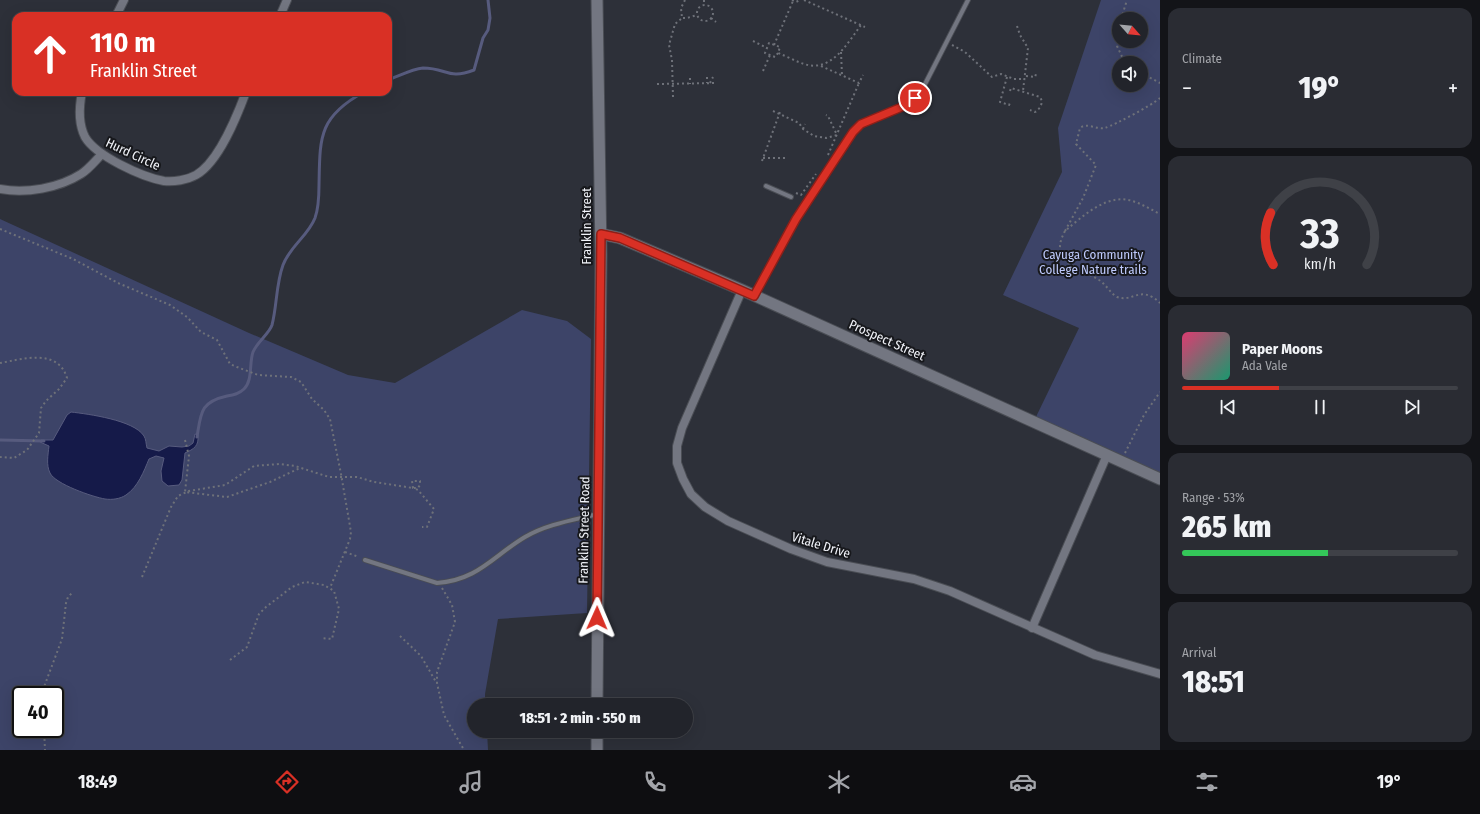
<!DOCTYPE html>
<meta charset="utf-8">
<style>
body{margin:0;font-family:"Fira Sans Condensed",sans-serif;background:#2a2c33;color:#f1f3f6;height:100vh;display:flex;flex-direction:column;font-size:15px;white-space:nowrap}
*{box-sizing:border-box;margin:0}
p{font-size:13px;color:#a2a4a9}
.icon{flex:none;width:22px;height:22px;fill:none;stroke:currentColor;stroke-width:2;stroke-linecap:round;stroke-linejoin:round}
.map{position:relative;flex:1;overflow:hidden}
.sheet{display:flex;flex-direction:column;gap:8px;padding:8px;background:#131418;width:320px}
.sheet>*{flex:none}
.top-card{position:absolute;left:12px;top:12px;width:380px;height:84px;border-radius:12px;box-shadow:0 4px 16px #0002,0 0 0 1px #3f4147;background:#d93025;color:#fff;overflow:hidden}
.needle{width:26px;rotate:117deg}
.controls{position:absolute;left:1112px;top:12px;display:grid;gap:8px}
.controls a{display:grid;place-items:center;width:36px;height:36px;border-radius:50%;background:#22242b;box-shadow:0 4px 16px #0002,0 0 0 1px #3f4147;font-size:20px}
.speed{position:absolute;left:12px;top:686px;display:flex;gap:8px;font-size:20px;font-weight:700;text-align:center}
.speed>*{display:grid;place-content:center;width:52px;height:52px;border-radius:50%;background:#22242b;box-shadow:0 4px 16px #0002,0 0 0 1px #3f4147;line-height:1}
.speed .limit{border:2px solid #111;border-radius:6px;background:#fff;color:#111}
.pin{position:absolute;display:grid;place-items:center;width:34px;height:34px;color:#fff;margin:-17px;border:2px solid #fff;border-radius:50%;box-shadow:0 1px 4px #0007}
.me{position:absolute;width:44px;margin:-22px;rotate:1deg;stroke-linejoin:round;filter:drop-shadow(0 0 3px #0008)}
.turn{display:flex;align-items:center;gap:14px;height:84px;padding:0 12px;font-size:18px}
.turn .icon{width:52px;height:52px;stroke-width:2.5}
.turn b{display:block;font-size:28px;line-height:34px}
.big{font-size:30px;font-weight:800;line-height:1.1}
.sheet .widget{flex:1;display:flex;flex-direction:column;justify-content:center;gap:6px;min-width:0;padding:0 14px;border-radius:12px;background:#2a2c33}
.sheet .dial{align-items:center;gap:0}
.dial svg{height:104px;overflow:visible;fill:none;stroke:#3f4147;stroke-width:7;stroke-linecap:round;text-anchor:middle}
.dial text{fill:#f1f3f6;stroke:none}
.song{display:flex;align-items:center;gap:12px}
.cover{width:48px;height:48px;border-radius:6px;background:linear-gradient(135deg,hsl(340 70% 55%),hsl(160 70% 35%))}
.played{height:4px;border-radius:2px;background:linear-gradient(90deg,#d93025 35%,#3f4147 35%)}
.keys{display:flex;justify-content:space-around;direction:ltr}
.heat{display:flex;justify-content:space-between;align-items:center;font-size:22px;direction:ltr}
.charge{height:6px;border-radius:3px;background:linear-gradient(90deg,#34c759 53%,#3f4147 0)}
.trip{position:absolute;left:467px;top:698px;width:226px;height:40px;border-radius:20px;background:#22242b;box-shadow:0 4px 16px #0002,0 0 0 1px #3f4147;font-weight:800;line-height:40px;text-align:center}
.dock{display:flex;height:64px;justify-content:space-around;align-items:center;background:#0e0e11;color:#a2a4a9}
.dock .icon{width:28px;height:28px}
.dock .selected{color:#d93025}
.dock b{font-size:18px;color:#f1f3f6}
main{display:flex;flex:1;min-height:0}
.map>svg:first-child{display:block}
.green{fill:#3d4468;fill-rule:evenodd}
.water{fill:#151a49;stroke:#575b7e}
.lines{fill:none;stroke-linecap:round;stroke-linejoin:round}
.stream{stroke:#575b7e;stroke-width:3}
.lane-casing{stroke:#4a4d54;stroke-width:6}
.street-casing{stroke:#4a4d54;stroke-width:10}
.secondary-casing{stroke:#4a4d54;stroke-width:13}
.path{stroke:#6e7179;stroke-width:2;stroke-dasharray:2 3;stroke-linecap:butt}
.lane{stroke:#737681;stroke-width:4}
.street{stroke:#737681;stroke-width:8}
.secondary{stroke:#737681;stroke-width:11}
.route-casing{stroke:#8d1f18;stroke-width:10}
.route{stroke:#d93025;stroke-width:7}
.labels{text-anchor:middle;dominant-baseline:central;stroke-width:4;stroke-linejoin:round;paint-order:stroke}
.street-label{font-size:13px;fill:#f2f4fa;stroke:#17181c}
.park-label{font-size:13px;fill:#becafc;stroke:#17181c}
</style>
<main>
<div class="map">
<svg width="1160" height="750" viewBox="0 0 1160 750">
<rect width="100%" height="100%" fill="#2d3039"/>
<g class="green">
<path d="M1101,0H1160V479L1034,421L1079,328L1003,295L1062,172L1058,128ZM1119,19H1141V41H1119ZM1119,63H1141V85H1119Z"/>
<path d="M0,219L249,333L348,375L395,383L522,310L567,321L591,339L587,613L498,619L485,694V705H474V731H487L488,750H0ZM21,695H55V729H21Z"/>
</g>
<path class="water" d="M71,412C88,414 134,420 144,436C146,439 146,444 147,448L159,451L169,446L182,447L189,446L193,443L195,434L198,435C199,446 194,449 185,453L182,480L179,485L168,486L162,481L161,471L164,458L156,456L149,459C144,471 138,487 126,495C120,499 112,500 105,499C93,497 55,484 50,473C46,465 48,455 49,446L40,442L41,440H53L67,415Z"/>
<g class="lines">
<g class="stream">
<path d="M388,80C399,76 412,69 423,68C447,68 448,80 474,70L483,38L488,30L490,18L488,0"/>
<path d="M197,437C201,413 200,402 227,396C233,395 239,394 244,389C253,380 249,363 253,352C257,342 269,334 272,325C277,306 276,284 283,265C290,246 308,236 315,218C319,207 319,196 319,185C320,138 318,117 364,92"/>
<path d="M0,440L44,441"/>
</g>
<g class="lane-casing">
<g id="lane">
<path d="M766,186L791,197"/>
<path d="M755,294L796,219L853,132L861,124L909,104L921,92L968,0"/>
<path d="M365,560L437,583C478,580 493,556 525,537C547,524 574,520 598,514"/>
</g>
</g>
<g class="street-casing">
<g id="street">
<path d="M116,16L124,0"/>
<path d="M280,16L287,0"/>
<path d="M82,92C79,107 78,123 85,137C96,156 142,177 164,181C174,182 187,180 196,175C219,162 237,116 246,92"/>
<path d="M0,189C26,194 59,188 81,174C89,169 95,161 102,154"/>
<path d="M742,290L682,428L677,446V463L683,479L691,494L705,507L728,521L791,549L827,562L914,579L950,591L1095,655L1160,674"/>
<path d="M1032,628L1107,455"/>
</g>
</g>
<g class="secondary-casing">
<g id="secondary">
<path d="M601,234L620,238L742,290L1160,479"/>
<path d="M597,705L601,254L597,0"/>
<path d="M597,731V750"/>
</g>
</g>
<g class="path">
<path d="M685,0L681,8L682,18H687L697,15"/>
<path d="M704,0V5"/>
<path d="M792,0L796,2L800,0"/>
<path d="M804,0L865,27"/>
<circle cx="705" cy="13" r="8"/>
<path d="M711,18L716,22"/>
<path d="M1121,19L1127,0"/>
<path d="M1017,26L1020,35L1028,48L1023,91"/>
<path d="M1119,26L1117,46L1125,63"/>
<path d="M753,41L767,48"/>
<path d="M774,45L793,1"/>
<path d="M952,45L965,52L992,77L1001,74L1014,79H1025"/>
<path d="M841,52L842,75"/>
<path d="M778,53L775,57L765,53L769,43L780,47L778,53C786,56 795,61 804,64C831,73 847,44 861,25"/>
<path d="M821,66L859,83L863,75"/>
<path d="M763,71L770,55"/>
<path d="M1141,73L1160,83"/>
<path d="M1026,76L1035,77L1036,74"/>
<path d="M707,77V83"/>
<path d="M1007,77L1000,102L1009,105L1010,103"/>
<path d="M690,78V84"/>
<path d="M710,83L713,77"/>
<path d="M657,84L717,83"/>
<path d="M1010,91L1011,88L1040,97C1044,103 1040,109 1035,112L1030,110"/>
<path d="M673,97L672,60L669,45L675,24L682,18"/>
<path d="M1160,98C1151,106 1116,124 1105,128C1097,130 1087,122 1080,128L1076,144L1096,165L1083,198L1065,231C1083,216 1109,191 1135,202C1144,205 1152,210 1160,214"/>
<path d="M773,111L799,123L803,129L814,136L826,138L837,135L828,116L826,115"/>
<path d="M803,129L805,124"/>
<path d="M828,155L859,83"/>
<path d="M763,158H787"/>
<path d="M762,161L780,112"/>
<path d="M796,193L801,195L816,174"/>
<path d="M0,229L73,259L118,283L170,305L187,317L201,332L217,340L230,364L237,367L258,375L291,377L301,382L312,399L324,410L330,419L341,474L351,532L350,539L330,588"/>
<path d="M1065,231C1048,262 1078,267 1099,280C1106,284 1110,293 1117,297C1133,303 1140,284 1160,303"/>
<path d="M0,363C23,359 58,348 67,378L59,389L46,401L41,408L39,433L27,450L14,458L0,457"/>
<path d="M185,440L189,456L185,492L227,497L270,482L300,468"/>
<path d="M1125,453L1144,415L1160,392"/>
<path d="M345,552L359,557"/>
<path d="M142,577L171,507L178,496L189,491L225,485L254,466L279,464L295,466L329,477H357L374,482L413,488H418L420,485V481H412L413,488L418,490L434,509L427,527H422"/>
<path d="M442,588L452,605L455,622L437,672V683L444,715L464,750"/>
<path d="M400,636L421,656L436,682"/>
<path d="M230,660L247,647L259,614L266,607L292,587L305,582L324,585L334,591L339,609L332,639L321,638"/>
<path d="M41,695L62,639L66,603L68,597L73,592"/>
<path d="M44,729L45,750"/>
</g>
<use href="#lane" class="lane"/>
<use href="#street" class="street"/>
<use href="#secondary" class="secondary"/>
</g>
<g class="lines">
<g class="route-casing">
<path id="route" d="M597,618L601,234L620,238L754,296L796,219L853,132L861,124L909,104L915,98"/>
</g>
<use href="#route" class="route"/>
</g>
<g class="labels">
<g class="street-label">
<text transform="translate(133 154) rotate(25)">Hurd Circle</text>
<text transform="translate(586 226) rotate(-90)">Franklin Street</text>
<text transform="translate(887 340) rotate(24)">Prospect Street</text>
<text transform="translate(584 530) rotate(-89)">Franklin Street Road</text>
<text transform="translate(821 545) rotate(17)">Vitale Drive</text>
</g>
<g class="park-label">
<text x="1093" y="254">Cayuga Community<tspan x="1093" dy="15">College Nature trails</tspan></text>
</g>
</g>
</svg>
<div class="controls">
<a><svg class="needle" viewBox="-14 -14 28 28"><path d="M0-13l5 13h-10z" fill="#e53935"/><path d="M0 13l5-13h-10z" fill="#a2a4a9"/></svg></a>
<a><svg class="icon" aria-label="sound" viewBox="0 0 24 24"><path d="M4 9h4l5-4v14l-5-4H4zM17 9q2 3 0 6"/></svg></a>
</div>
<div class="speed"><div class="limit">40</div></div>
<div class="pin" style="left:915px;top:98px;background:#d93025"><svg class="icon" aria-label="arrive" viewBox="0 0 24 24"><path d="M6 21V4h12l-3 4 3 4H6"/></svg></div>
<svg class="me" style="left:597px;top:618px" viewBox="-20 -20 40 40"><path d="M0-17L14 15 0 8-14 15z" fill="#d93025" stroke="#fff" stroke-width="4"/></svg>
<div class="trip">18:51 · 2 min · 550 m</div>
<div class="top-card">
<div class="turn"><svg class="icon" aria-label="ahead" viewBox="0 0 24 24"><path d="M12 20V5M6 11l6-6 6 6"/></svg><div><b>110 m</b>Franklin Street</div></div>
</div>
</div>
<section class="sheet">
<div class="widget"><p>Climate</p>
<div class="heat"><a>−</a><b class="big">19°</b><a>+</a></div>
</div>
<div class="widget dial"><svg viewBox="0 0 100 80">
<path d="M14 69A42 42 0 1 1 86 69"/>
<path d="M14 69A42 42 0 0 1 12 29" stroke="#d93025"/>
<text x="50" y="56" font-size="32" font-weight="700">33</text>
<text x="50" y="72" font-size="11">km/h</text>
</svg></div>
<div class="widget">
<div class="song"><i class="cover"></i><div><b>Paper Moons</b><p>Ada Vale</p></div></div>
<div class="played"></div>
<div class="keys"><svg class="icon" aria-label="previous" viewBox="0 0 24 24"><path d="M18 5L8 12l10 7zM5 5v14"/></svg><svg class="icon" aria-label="pause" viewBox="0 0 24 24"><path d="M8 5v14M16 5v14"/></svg><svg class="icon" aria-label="next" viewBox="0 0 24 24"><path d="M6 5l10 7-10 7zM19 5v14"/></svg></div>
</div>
<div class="widget"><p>Range · 53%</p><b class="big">265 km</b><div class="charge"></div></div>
<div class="widget"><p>Arrival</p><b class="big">18:51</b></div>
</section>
</main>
<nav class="dock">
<b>18:49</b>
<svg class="icon selected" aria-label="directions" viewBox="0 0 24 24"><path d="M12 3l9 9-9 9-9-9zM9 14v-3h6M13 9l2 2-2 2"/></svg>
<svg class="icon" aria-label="music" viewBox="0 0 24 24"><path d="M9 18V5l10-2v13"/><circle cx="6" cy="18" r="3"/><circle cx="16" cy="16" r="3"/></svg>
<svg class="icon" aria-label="phone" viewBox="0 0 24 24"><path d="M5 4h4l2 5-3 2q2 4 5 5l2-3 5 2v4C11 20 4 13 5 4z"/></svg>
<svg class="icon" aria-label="climate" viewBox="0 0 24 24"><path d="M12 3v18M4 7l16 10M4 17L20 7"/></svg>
<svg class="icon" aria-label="car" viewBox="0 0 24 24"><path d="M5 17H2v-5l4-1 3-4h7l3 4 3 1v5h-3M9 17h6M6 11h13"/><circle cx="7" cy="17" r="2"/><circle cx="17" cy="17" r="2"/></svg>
<svg class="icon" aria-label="filters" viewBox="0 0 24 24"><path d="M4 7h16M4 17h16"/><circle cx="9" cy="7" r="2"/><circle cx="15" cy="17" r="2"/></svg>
<b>19°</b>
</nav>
